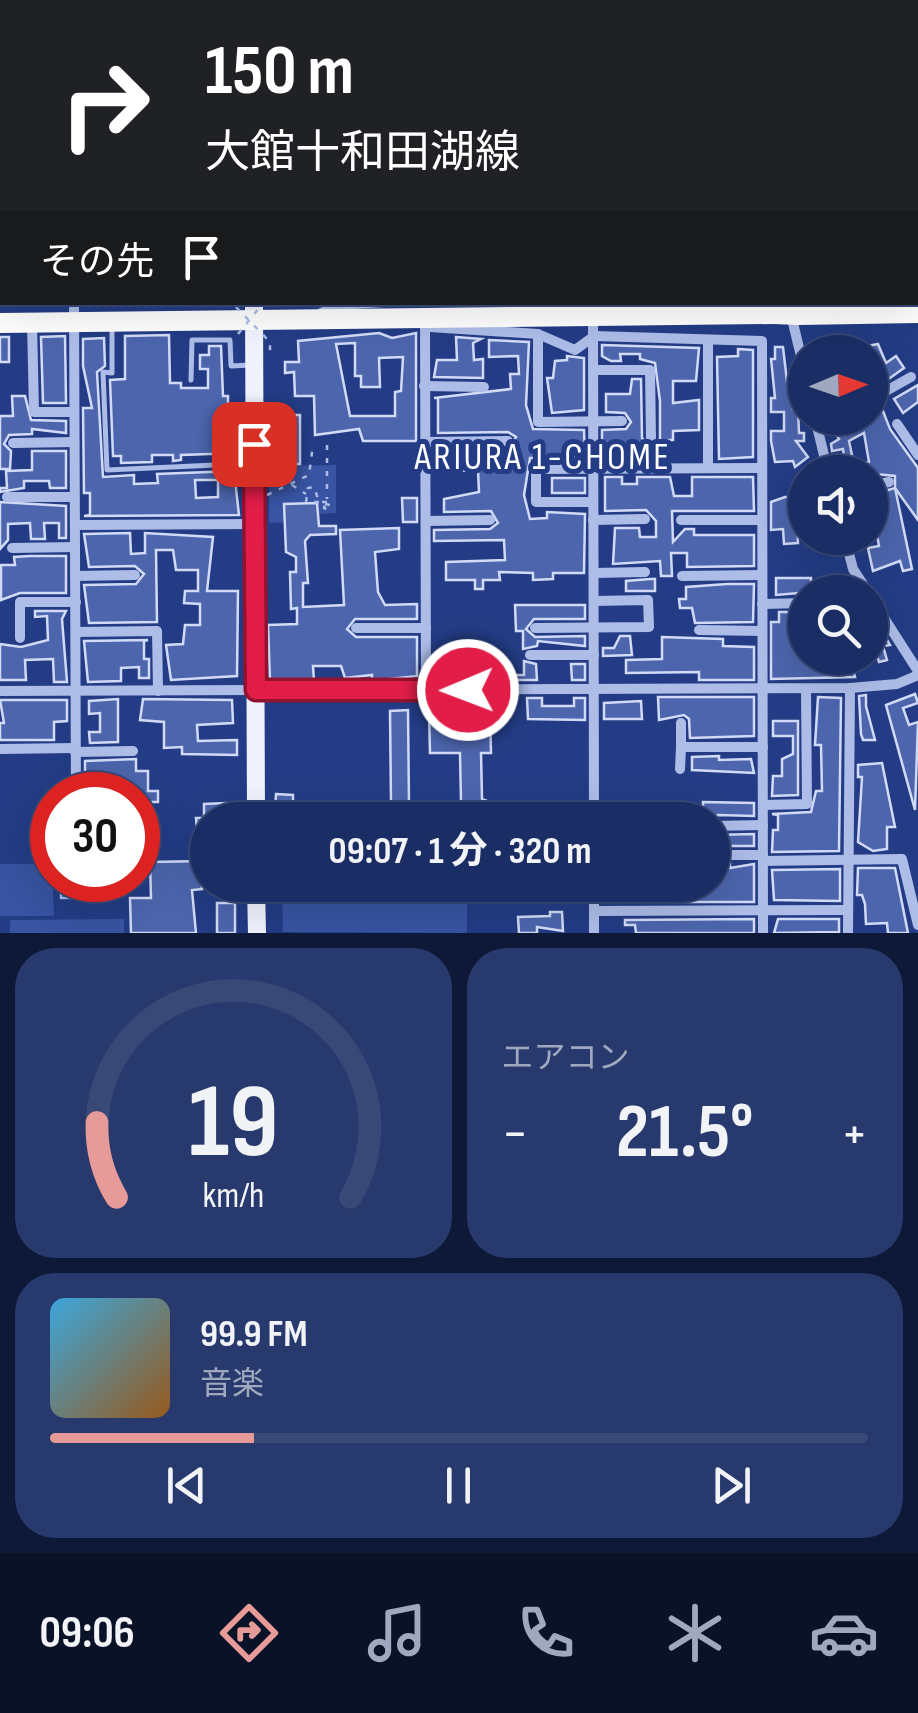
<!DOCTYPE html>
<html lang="ja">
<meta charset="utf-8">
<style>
body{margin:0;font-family:"Sofia Sans Condensed","Noto Sans JP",sans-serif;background:#27396d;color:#f1f3f6;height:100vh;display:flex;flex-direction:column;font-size:38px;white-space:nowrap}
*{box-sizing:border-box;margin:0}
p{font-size:32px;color:#9fa8bf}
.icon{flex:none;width:55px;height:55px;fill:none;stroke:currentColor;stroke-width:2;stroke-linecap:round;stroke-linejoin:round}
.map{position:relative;height:933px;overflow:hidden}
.drawer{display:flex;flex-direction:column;gap:15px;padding:15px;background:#0e1937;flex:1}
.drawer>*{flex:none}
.banner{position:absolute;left:0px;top:0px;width:920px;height:305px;box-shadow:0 10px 40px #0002,0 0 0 2px #384978;background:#202124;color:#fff;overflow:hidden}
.needle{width:65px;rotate:88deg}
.fabs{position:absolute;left:788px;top:335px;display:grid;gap:20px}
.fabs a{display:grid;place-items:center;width:100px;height:100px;border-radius:50%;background:#1a2d64;box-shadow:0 10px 40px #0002,0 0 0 2px #384978;font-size:50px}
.speed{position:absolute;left:30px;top:772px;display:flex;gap:20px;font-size:50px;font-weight:700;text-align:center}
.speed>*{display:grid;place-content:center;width:130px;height:130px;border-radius:50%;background:#1a2d64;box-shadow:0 10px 40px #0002,0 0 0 2px #384978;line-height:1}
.speed .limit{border:15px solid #d22;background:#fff;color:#111}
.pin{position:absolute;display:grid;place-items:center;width:85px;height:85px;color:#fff;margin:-42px;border-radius:20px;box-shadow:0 5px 15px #0006}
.me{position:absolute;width:110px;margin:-55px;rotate:269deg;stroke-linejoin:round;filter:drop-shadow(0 0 8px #0008)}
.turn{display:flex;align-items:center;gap:35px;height:210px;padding:0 40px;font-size:45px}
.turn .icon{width:130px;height:130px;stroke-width:2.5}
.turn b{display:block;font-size:70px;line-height:85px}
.then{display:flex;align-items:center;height:95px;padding:0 40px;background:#0003;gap:20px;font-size:38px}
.big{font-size:75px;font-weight:700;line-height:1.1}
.drawer .tile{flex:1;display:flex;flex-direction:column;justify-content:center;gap:15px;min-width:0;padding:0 35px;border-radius:40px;background:#27396d}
.drawer .dial{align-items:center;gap:0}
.dial svg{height:260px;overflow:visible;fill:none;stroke:#384978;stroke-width:7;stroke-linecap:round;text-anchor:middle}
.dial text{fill:#f1f3f6;stroke:none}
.song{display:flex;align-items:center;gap:30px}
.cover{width:120px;height:120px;border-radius:15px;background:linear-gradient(135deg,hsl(200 70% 55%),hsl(30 70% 35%))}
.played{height:10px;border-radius:5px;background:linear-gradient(90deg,#e69b98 25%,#384978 25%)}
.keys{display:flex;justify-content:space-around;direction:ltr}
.heat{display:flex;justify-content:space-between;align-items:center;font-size:55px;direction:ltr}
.drawer .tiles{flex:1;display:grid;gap:15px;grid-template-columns:1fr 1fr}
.tile:last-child{grid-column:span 2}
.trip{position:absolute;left:190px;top:802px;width:540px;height:100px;border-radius:50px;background:#1a2d64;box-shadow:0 10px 40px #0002,0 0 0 2px #384978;font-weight:700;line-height:100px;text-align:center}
.menu{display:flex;height:160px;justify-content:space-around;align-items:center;background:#0a1228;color:#9fa8bf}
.menu .icon{width:70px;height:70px}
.menu .on{color:#e69b98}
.menu b{font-size:45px;color:#f1f3f6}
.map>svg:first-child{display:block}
.green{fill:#3854a2}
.water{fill:#3c4e84;stroke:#a1b5e9;stroke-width:2.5}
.building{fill:#4c65ad;stroke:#d1dbf7;stroke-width:2.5;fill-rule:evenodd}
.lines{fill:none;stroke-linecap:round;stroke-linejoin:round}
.path{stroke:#adbde8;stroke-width:2.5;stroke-dasharray:5 8;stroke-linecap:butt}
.lane{stroke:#adbde8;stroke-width:5}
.street{stroke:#adbde8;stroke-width:10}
.secondary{stroke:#d8dff7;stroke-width:15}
.primary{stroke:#f0f3fe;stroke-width:18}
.highway{stroke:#fff;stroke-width:20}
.path-bridge{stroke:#adbde8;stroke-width:2.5;stroke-dasharray:5 8;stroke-linecap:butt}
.highway-bridge{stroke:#fff;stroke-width:20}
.route-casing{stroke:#92132f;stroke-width:25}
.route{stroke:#e11d48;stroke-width:18}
.labels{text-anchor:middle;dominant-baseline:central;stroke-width:10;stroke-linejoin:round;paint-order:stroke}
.neighbourhood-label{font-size:38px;letter-spacing:2.5px;fill:#fff;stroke:#233c85}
</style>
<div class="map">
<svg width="918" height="933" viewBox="0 0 918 933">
<rect width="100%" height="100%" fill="#233c85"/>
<g class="green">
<path d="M336,465V513L319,514V521L269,523V466Z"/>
<path d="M0,864H52L54,916H0Z"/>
<path d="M288,885H483V890L467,891V933L283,932L282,891Z"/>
<path d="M124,919V933H10V920Z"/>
</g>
<rect class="water" x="61" y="880" width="36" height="18"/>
<g class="building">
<path d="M379,333L392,338L416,333V441H363L359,429L315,435L314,396H295L294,372L285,373V362H299L298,341ZM355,343V376H361V387H380L379,358L403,357L401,391L395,392V416H350L336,344Z"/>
<path d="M169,335L170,383H181V388H208V369H200V355H209V346H221L223,396H228V411H238L239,453L181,455V460L173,461V455H152V462L121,463V456H113L110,380L125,379V336Z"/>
<path d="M65,336L66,403H43L41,337Z"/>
<rect x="0" y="337" width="9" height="25"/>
<path d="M456,337L481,339L473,343L474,360L483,359V378L434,377L437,360H457Z"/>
<path d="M104,338L105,366L97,372L103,477L134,475V484L158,483L157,474L234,471L239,515L84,516L90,515V493H84L83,408H92L83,366V339ZM195,480H218V497L196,498Z"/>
<path d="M489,340L529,342L526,405L533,429L584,430L585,458H530L524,495L530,519L547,518V512L585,514L584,573H553V579L533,580V573L499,572L500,580H483V589H475V580H446V562L505,560L504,540L434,541V530L490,529L498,523L491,511L444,512V499L479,492L478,471L443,470L441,451L509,450L516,437L508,432L438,433V398H434L511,389L510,374H519L518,356L489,357Z"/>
<path d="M878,344L886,363L896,356L904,368L883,383L870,363V352H853L852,349Z"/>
<path d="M602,345L699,348L696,381H673V403L699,400V430L673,431V440H668V460L602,459V430L626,429L631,422L625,413L606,412V394H630L632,379H641L642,438L650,447L660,439V401L655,363L640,359V354H620L621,361H611L602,356Z"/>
<path d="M775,347H783L788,390H793V409H798L799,433H804V441H796L808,457L795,467L793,461L775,462L771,441V431H784V412H771V398H775L771,359H775Z"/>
<path d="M738,349L753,350V457L719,459L717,357L738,356Z"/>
<path d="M567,356L584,358V410L552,413L547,378H553L555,361L567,360Z"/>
<path d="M918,385V402L903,413L894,399Z"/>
<path d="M12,396H25L31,420L66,421V433L32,429V434L9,435L4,444L11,451L10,469H0V416H13Z"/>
<path d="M881,406L890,429L918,468V520L895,488V476L855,472L853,466L869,462L864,433L849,441L852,455L844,457L843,449L832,451L831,444L839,439L834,431L858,418H875L871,411Z"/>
<path d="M283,415H300V464H284Z"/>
<path d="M32,451H66V488H50L49,481H24V488L0,492V488H7L6,471L32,470Z"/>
<path d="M605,477H622V484H637V477H670L674,496H692V477H753L754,511H672L673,542L685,529H694V535H754V566L687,567V553H671L672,576H661L660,561L613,564L615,528H639L640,537H656V521L646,510L605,511Z"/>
<rect x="552" y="478" width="33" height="15"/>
<path d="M895,488L912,569L903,571L900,561L873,571L868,548L879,546L870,495Z"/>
<path d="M785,497H805V510L797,515L798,543L784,544L783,529L771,530V502Z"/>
<path d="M402,498H417V522H403Z"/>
<path d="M0,502L66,506V538H59V523H44L45,539H31L30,523L8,524V540L0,549Z"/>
<path d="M317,503L319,526H336V534L310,535L305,541L308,583H303V607L344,605L340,530L399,528V549L375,552L378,592L385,605L417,604V619H355L347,629L356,637H417V676L372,681V675L345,678L341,666H313L314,681H270L268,625L297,624V608L291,609L290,572H296V557L286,552L284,504Z"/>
<path d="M130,533L131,554L145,553V533L213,537L207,591H238L237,676L171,680L166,645L183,644L185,625H200V604L184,603L185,591H198V570H176L173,550H156L157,622L89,623L84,585L136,584L144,574L135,566L89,567L84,534Z"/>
<path d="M30,556H66V593H20L1,600V565H15L14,557Z"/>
<path d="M776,578H811V592L776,595Z"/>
<path d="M650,579H655V591H626V581Z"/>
<path d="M727,584H754L753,622L695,623L692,608H680L679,599H686V587Z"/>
<path d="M515,605H585V619H534L526,629L535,637L585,636V646L538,641L537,646L523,649V631H516Z"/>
<path d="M35,611H66L62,619L67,682H54L53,659L25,660L26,680H0V644L21,647L48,640L47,616L35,617Z"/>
<path d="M779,612H805V658H850L855,677L771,679V622H779Z"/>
<path d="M878,624L890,645L883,646L887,660L879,662L870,632V626Z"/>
<path d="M620,636H630L632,655L603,656V648H614Z"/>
<path d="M662,637L723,639V646L754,647V680H699V672L626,673V660L662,659Z"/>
<path d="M148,640L144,641V659H149V678H139V667L121,668V681L88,682L84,641Z"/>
<path d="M524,661L536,664L537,680H511V675H524Z"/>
<path d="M571,664H585V680H572Z"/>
<path d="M915,694L918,703L903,708L909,725L918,722L915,810L886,705Z"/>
<path d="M866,695V706L875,740H863L861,734L859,696Z"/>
<path d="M658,697H754V736L690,738L689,719L684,715L659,720Z"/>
<path d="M818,697L841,698L839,851L772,852L773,830H778V815L772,814L811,812L816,791H822L821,745H815Z"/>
<path d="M527,698H542V706H574V698H585V720L528,719Z"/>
<path d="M118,699V742L90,743L89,732H100V713L89,714V701Z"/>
<path d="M143,699L232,700L233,723L197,725L198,741L237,740V755L182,754V747L164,748V722L140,720Z"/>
<path d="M0,700H67V721L54,722V740H0V723H4Z"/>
<path d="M641,701L642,719H604V703Z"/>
<path d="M408,710L409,804L461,803L460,753H430L429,712L490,711L491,753H481L482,799L497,805V820L385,818V804L391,803L390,711Z"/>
<path d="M773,721H798V795L772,796L773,776H782V759L793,754V736H773Z"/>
<path d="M719,756V760L751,759L754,773L692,770V757Z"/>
<path d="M136,759V771H148V791H158V802H139V794L90,795V782H85V761Z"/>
<path d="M882,763L895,827H887V849L873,851L858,842L862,777H858V765Z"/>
<path d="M276,794L293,795V814L275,812Z"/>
<path d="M603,802H643V820H614V811H603Z"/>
<path d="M703,802L754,803V816L718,815L703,820Z"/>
<path d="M226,803L229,820H208V831H197L196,818H204V804Z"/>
<path d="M754,834V846H713V835Z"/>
<path d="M203,861L208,881H202V889L192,890L196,933H131L130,898H151L150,862Z"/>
<path d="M715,864H730V868L754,864V902H655L656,885H667V892L684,891L683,885H712Z"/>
<path d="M858,868H895L908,933H888L887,923L866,924L865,904L862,895H857Z"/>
<path d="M840,869V901L774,900L772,870Z"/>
<path d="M610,886H633L634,898H645V902H610Z"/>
<rect x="217" y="903" width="18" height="30"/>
<path d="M550,912H562L563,931L537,927V933H519L518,917L550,916Z"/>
<path d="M754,919V933H636L635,925H625V920Z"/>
<path d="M805,919H839V932L774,933L778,919Z"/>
</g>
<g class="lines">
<g class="path">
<path d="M557,2L559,0"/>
<path d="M327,445V499"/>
<path d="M292,485L306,494"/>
<path d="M267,495L309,475L313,445"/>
<path d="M319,502H306L308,488L314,487L319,502H327"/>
<path d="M325,504L330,505L329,510L324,508Z"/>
</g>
<g class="lane">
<path d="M112,326V373L103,372L107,470L237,464"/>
<path d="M191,380L192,340H230L231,366L251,365"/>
</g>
<g class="street">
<path d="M340,0V2"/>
<path d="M508,0V2"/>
<path d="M593,0V2"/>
<path d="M689,0L690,2"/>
<path d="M717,0V2"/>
<path d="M732,0L734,2"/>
<path d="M882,0V2"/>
<path d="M165,2V0"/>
<path d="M425,2V0"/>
<path d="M806,2V0"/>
<path d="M0,144H2"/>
<path d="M918,233V234"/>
<path d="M74,302L76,795"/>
<path d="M788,302L805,373"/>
<path d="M593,303V302"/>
<path d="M321,313L339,305L384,302"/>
<path d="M425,319L426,690"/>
<path d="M32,323L34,412H74"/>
<path d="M430,327L538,334L575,350L593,337"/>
<path d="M593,327L594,820"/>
<path d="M538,334V422L622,421"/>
<path d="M594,336L762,341L763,933"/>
<path d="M708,340V468"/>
<path d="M594,370H650L651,438"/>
<path d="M424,386L484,387"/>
<path d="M870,400L911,377"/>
<path d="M815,418L828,472"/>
<path d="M897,424L918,455"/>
<path d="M818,429L839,418"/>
<path d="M425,442L508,441"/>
<path d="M13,443L74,442"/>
<path d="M870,486L889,482"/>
<path d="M7,497H74"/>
<path d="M593,502H536V469L761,468"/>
<path d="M593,520L645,519"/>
<path d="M681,520H762"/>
<path d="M426,521L490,520"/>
<path d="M75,525L254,524"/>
<path d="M845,538L853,569L868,592"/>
<path d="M12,548L75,547"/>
<path d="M594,573L645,572"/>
<path d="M75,576L135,575"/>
<path d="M682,576L762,575"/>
<path d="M870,596L918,671"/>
<path d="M762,604L805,603"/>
<path d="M356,628H426"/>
<path d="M535,628L649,627L648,600L594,601"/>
<path d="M699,630L762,631"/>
<path d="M76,632L157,631L158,691"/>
<path d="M20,638V602H76"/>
<path d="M530,655H594"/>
<path d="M0,691L850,688L897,684L918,675"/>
<path d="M681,723V747"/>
<path d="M0,749L75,748"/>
<path d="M75,752L133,751"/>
<path d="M680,769L681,747H763"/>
<path d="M763,805L807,804L806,689"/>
<path d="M712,826L763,825"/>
<path d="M712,855H763"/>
<path d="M763,861L902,859L918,925"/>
<path d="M594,885V933"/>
<path d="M594,911L848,910"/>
<path d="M848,933L850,688"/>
</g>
<path class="secondary" d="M55,0V2"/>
<g class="primary">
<path d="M255,2V0"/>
<path d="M254,302L256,820"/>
<path d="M256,885L257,933"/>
</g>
<g class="highway">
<path d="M799,315L918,313"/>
<path d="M0,323L774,314"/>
</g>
<g class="path-bridge">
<path d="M236,307L270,342V355"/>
<path d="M238,334L264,302"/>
</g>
<path class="highway-bridge" d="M774,314L799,315"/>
</g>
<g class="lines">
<g class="route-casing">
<path id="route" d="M254,444L256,690H468"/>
</g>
<use href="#route" class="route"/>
</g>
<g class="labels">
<g class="neighbourhood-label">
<text x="543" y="457">ARIURA 1-CHOME</text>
</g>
</g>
</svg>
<div class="fabs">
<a><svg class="needle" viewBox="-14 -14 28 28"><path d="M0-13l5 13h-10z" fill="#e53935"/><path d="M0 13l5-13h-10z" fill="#9fa8bf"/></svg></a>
<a><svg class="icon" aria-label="sound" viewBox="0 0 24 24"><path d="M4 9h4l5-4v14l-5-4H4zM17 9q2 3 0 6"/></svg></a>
<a><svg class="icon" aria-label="search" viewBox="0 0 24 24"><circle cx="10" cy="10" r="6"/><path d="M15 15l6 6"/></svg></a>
</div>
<div class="speed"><div class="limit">30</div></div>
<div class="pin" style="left:254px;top:444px;background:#d93025"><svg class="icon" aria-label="arrive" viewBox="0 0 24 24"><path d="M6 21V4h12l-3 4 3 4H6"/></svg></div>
<svg class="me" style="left:468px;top:690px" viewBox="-20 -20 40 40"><circle r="17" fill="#e11d48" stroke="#fff" stroke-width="3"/><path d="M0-11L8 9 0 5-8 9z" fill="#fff"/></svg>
<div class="trip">09:07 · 1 分 · 320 m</div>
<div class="banner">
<div class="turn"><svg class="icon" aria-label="right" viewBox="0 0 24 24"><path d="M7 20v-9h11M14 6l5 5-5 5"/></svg><div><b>150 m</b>大館十和田湖線</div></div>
<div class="then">その先<svg class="icon" aria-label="arrive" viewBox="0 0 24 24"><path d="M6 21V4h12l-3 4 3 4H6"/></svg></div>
</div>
</div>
<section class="drawer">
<div class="tiles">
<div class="tile dial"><svg viewBox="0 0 100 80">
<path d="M14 69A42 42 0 1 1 86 69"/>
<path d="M14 69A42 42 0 0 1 8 46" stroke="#e69b98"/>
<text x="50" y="56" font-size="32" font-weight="700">19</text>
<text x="50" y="72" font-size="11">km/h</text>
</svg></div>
<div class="tile"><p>エアコン</p>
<div class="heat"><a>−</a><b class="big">21.5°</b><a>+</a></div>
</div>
<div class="tile">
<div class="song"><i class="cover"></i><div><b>99.9 FM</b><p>音楽</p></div></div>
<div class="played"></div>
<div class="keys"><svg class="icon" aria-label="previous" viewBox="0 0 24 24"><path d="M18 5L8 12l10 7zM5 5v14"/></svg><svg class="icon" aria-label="pause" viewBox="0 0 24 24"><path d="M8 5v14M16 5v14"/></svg><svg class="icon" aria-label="next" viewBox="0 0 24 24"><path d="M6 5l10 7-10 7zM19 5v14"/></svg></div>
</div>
</div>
</section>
<nav class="menu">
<b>09:06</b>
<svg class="icon on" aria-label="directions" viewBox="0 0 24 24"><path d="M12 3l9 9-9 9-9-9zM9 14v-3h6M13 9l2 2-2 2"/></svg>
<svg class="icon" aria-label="music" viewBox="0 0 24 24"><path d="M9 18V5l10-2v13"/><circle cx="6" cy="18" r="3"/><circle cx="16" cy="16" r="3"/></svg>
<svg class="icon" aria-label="phone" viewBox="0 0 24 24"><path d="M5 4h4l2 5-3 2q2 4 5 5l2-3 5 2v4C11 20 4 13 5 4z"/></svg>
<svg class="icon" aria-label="climate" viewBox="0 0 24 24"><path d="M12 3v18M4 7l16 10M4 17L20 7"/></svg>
<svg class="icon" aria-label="car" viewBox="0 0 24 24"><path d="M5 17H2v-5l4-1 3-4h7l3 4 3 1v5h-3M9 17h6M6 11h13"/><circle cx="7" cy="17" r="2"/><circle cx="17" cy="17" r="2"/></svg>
</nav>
